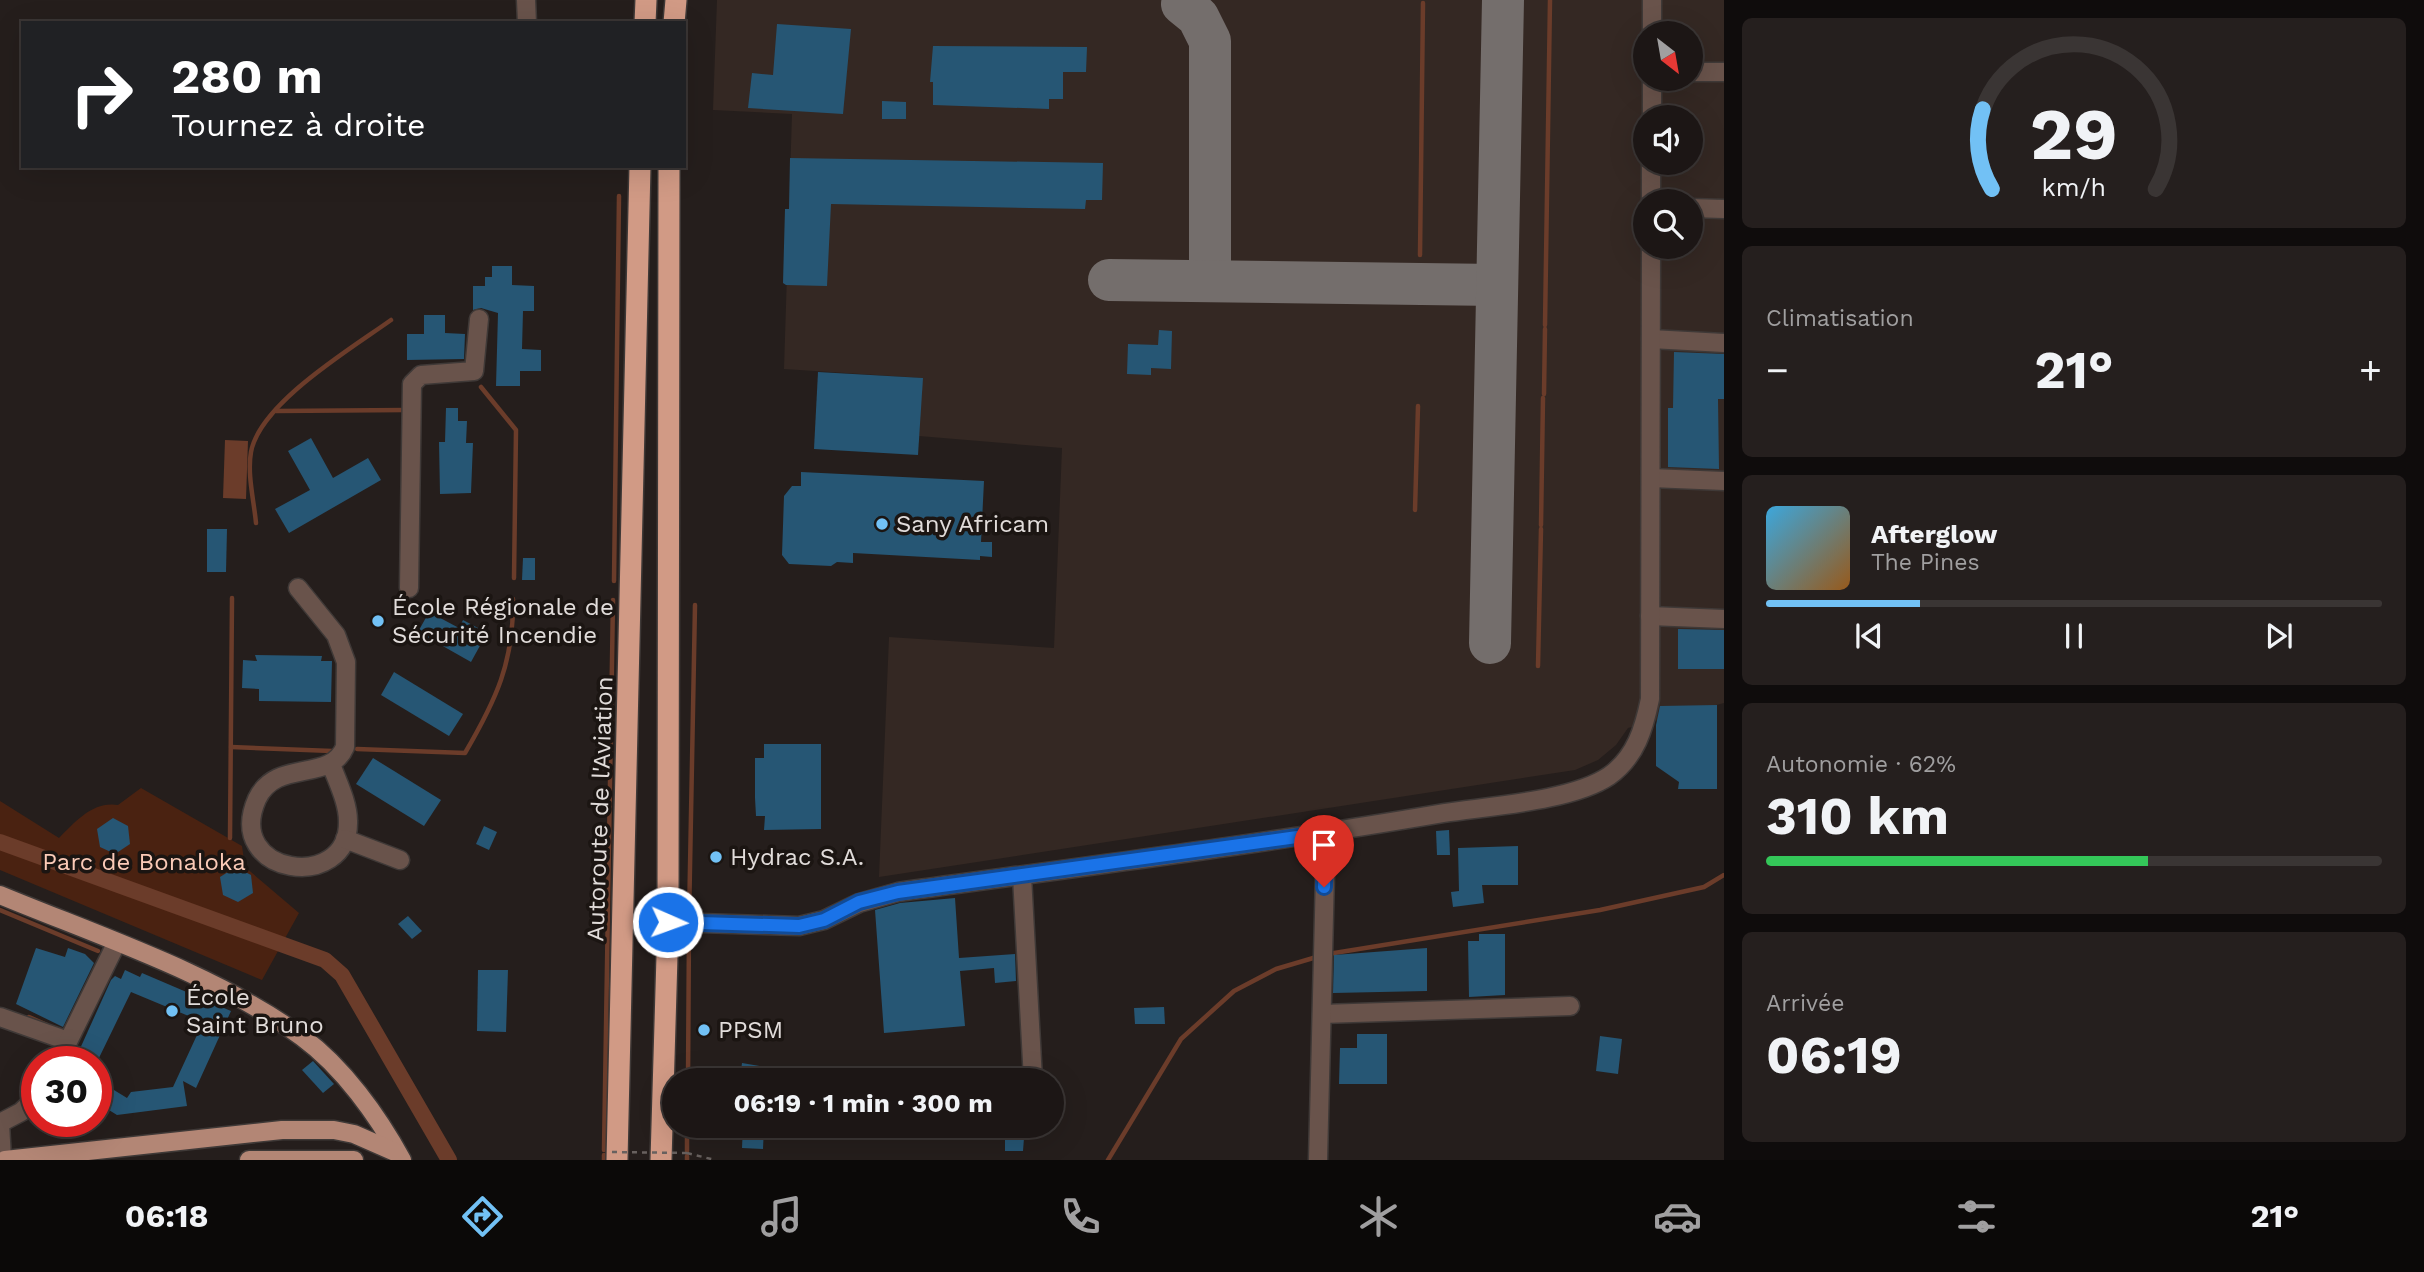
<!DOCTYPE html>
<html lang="fr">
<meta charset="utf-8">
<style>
body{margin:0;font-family:"Work Sans",sans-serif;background:#251f1e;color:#f1f3f6;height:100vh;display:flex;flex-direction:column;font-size:26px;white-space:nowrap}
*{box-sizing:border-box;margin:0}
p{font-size:23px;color:#a09fa0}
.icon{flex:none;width:38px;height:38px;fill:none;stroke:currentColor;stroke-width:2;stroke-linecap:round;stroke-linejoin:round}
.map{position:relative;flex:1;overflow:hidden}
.side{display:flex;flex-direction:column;gap:18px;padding:18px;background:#0f0c0c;width:700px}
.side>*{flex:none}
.banner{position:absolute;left:21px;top:21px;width:665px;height:147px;border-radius:0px;box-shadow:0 7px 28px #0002,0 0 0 2px #3a3534;background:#202124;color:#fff;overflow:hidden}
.needle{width:46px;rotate:149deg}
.fabs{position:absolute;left:1633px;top:21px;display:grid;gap:14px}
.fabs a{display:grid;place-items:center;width:70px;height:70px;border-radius:50%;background:#1c1615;box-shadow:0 7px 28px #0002,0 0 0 2px #3a3534;font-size:35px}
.speed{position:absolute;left:21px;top:1046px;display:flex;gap:14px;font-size:35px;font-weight:700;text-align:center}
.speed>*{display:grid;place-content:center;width:91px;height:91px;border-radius:50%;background:#1c1615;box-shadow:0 7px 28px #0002,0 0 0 2px #3a3534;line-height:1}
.speed .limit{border:10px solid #d22;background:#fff;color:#111}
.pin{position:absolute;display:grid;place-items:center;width:60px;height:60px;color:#fff;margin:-72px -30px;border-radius:50% 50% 50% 0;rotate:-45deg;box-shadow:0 0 7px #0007}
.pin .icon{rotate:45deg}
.me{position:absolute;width:77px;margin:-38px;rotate:92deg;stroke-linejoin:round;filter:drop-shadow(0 0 5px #0008)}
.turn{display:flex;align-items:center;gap:24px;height:147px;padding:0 35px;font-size:32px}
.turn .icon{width:91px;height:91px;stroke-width:2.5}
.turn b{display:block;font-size:49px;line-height:60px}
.big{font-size:52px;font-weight:700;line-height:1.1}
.side .tile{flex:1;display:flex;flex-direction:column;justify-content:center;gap:10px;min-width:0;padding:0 24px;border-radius:10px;background:#251f1e}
.side .dial{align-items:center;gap:0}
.dial svg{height:182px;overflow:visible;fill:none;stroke:#3a3534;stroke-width:7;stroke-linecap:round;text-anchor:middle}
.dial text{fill:#f1f3f6;stroke:none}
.song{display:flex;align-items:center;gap:21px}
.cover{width:84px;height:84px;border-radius:10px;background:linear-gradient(135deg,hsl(200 70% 55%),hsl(30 70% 35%))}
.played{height:7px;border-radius:4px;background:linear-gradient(90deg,#72c1f5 25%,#3a3534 25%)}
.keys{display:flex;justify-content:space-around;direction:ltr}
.heat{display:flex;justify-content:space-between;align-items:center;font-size:38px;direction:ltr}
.charge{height:10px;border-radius:5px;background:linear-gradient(90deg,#34c759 62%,#3a3534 0)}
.trip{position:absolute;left:662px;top:1068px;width:402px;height:70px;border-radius:35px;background:#1c1615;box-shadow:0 7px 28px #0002,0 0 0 2px #3a3534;font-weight:700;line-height:70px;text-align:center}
.menu{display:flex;height:112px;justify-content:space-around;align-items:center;background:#0b0908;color:#a09fa0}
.menu .icon{width:49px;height:49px}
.menu .selected{color:#72c1f5}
.menu b{font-size:32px;color:#f1f3f6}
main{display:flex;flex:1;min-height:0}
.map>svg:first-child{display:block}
.built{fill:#342823;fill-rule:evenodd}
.green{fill:#4a2211}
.water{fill:#6b3c2a}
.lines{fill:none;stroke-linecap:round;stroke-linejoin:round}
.stream{stroke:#6b3c2a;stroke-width:4.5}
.canal{stroke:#6b3c2a;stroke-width:16}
.taxiway{stroke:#746e6c;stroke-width:42}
.building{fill:#265674}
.minor-casing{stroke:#3f3937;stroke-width:21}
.major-casing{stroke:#3f3937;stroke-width:21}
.highway-casing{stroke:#3f3937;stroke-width:24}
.path{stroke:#68615f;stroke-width:2.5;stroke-dasharray:5 5;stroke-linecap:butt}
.minor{stroke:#69534b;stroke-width:18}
.major{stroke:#b38675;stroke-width:18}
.highway{stroke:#d19a85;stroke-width:21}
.path-bridge{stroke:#68615f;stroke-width:2.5;stroke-dasharray:5 5;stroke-linecap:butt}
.route-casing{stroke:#114b97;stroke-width:18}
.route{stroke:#1a73e8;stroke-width:12}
.poi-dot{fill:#72c1f5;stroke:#1b1512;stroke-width:2.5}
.labels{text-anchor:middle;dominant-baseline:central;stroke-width:7;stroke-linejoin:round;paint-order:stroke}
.poi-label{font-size:24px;fill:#e1dcda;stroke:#1b1512;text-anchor:start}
.street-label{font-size:24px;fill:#e1dcda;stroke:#1b1512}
.park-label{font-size:24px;fill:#facab7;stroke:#1b1512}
</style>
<main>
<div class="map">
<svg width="1724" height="1160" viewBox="0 0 1724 1160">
<rect width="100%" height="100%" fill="#251e1c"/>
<path class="built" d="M717,0H1724V703L1628,728L1616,745L1598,760L1575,770L879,877L889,637L1054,648L1062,448L919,436L922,378L784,369L792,114L713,110ZM1645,33H1690V79H1645ZM1645,117H1690V163H1645ZM1645,201H1690V247H1645Z"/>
<path class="green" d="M141,788L242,846L245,867L299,913L262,980L0,870V801L59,838C76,821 93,801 118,805Z"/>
<path class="water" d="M225,440L248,441L246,499L223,498Z"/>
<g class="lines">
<g class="stream">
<path d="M1420,255L1423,3"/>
<path d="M1545,325L1550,0"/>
<path d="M481,387L516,430L514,578"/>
<path d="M1544,394L1545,329"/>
<path d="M276,411L406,410"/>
<path d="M1415,510L1418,406"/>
<path d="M256,523C254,501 247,474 251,452C260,403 352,348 391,320"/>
<path d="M1541,525L1543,398"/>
<path d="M614,581L619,196"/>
<path d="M1538,666L1541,529"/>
<path d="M231,747L332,751"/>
<path d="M357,749L465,753C496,700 514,662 513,599"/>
<path d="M230,838L232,598"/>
<path d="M0,910L98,951"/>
<path d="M689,920L695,605"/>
<path d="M1328,954L1600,910L1704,887L1724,875"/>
<path d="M29,1017L47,1025"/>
<path d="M688,1080L689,928"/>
<path d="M604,1150L613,600"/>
<path d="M687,1151V1125"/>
<path d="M604,1160V1155"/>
<path d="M687,1160V1156"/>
<path d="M1108,1160L1181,1039L1234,991L1276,969L1320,956"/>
</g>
<path class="canal" d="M0,842L325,960L342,975L449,1160"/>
<g class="taxiway">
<path d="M1182,4L1198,17L1210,41V281"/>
<path d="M1109,280L1497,285"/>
<path d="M1490,643L1503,0"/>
</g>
</g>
<g class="building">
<path d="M777,24L851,29L843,114L748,108L752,73L773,75Z"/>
<path d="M933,46L1087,47L1086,72H1063V99H1049V109L933,105V82H930Z"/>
<path d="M882,101L906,102V119H882Z"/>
<path d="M790,158L1103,163L1102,200H1086L1085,209L831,204L827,286L786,285L783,283L785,209H789Z"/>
<path d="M492,266H512V285L534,286V311H523L522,349L541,350V371H520V386H496L498,313L481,308L473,310V286H485V277H492Z"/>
<path d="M424,315H445V333L465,334L464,359L407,360V334H424Z"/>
<path d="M1159,330L1172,331L1171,369L1151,368V375L1127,374L1128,344L1158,345Z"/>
<path d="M1674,352L1724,354V399H1718L1719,469L1668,467V408H1673Z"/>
<path d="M818,372L923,378L918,455L814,449Z"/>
<path d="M446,408H458V421H467L466,443H473L471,493L440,494L439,442H445Z"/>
<path d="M311,438L333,478L368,458L381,480L289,533L275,509L310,490L288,451Z"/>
<path d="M801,472L984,481L981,542H992V557L980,556V560L853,553V563L837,562L831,566L789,564L782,555L784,496L792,486H801Z"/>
<path d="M207,529H227L226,572H207Z"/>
<path d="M523,558H535V580H522Z"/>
<path d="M429,612L459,628L463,620L478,628L473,637L482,642L471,662L418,632Z"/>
<path d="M1678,629L1724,630V669H1678Z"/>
<path d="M255,655L322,656L321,661H332L331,702L259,701V689L242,688L243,660L257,661Z"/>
<path d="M394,672L463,714L449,736L381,695Z"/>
<path d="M1717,705V789H1678L1679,782L1656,766V725L1660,706Z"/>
<path d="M764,744H821V829L764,830L765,816H756L755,798V758H764Z"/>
<path d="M373,758L441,800L424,826L356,784Z"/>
<path d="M113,818L128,826L130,844L115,854L100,847L97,829Z"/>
<path d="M484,826L497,832L489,850L476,844Z"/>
<path d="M1449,830L1450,855H1437L1436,831Z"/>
<path d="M1518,846V885H1482L1484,903L1453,907L1451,892L1459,891L1458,848Z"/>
<path d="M236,867L251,875L253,893L238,902L223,895L220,877Z"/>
<path d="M955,898L959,958L1015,954L1016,981L995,983L994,968L960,971L965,1026L884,1033L875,910L900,903Z"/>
<path d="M408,916L422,931L412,939L398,924Z"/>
<path d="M1479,934H1505V995L1469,997L1468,941H1479Z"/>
<path d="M36,948L65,957L68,948L85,954L94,963L63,1027L16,1004Z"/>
<path d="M1427,948V991L1333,993L1334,955Z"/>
<path d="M125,970L140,977L142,973L231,1011L196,1088L183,1081L187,1106L117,1115L96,1102V1079L127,1098L131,1092L173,1087L203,1022L131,992L97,1062H74L111,980L115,976L121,979Z"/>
<path d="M478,970H508L506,1032L477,1031Z"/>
<path d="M1164,1007L1165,1024H1135L1134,1008Z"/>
<path d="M1357,1034H1387V1084H1339L1340,1048H1357Z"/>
<path d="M1600,1036L1622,1039L1618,1074L1596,1071Z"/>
<path d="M313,1061L334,1084L323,1093L302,1070Z"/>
<path d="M742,1063L765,1067L763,1080H740Z"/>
<path d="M743,1125L764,1126L763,1149L742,1148Z"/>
<path d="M1005,1125H1028L1029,1138H1024L1023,1151H1005Z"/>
</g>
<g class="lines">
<g class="minor-casing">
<g id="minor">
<path d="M526,0L527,23"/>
<path d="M1652,33V0"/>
<path d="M1690,72H1724"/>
<path d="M1652,117V79"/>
<path d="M1651,201V163"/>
<path d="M1690,208L1724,209"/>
<path d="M1651,339L1724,343"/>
<path d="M1651,478L1724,481"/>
<path d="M298,588L336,635L346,662L345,747C330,783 276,758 257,799C223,876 350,893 348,821C348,802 337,781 331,764"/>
<path d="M409,588L412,384L421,375L474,371L479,319"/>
<path d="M1650,616L1724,619"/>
<path d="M345,839L400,860"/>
<path d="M1022,876L1033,1080"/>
<path d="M668,922L799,926L824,920L859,903L898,892C1080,867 1263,844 1444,813C1490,806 1572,801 1609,776C1636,757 1644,728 1650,699L1651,247"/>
<path d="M1322,1014L1570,1006"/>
<path d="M0,1017L68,1041"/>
<path d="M58,1062L116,944"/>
<path d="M2,1160L0,1123L21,1112L37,1097"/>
<path d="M1318,1160L1326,833"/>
</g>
</g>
<g class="major-casing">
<g id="major">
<path d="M0,895C99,936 215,974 302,1037C343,1067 378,1116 402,1160"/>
<path d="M5,1160L282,1130H334L354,1134L395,1152"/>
<path d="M249,1160H354"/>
</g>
</g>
<g class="highway-casing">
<g id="highway">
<path d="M645,23L646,0"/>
<path d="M674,23L676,0"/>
<path d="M617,1160L640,166"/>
<path d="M661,1160L668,922L669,166"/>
</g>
</g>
<path class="path" d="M687,1153L715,1160"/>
<use href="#minor" class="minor"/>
<use href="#major" class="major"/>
<use href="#highway" class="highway"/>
<path class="path-bridge" d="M612,1152L687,1153"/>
</g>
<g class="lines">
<g class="route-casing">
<path id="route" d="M668,922L799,926L824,920L859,902L898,892L1326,833L1324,887"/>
</g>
<use href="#route" class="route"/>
</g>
<g class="poi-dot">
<circle cx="882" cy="524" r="7"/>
<circle cx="378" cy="621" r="7"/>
<circle cx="716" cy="857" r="7"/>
<circle cx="172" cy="1011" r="7"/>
<circle cx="704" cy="1030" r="7"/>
</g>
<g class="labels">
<g class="poi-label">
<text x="896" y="524">Sany Africam</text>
<text x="392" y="607">École Régionale de<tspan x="392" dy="28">Sécurité Incendie</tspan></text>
<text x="730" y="857">Hydrac S.A.</text>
<text x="186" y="997">École<tspan x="186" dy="28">Saint Bruno</tspan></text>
<text x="718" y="1030">PPSM</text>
</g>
<g class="street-label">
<text transform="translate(600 809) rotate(-88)">Autoroute de l'Aviation</text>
</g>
<g class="park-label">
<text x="144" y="862">Parc de Bonaloka</text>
</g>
</g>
</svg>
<div class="fabs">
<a><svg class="needle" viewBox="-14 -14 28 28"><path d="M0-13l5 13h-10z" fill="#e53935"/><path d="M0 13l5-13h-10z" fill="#a09fa0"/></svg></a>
<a><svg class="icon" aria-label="sound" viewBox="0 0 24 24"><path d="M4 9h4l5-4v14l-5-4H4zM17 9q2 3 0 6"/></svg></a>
<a><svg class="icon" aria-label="search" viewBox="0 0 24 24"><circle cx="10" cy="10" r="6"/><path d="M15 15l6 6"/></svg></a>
</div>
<div class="speed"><div class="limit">30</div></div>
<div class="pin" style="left:1324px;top:887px;background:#d93025"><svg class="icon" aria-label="arrive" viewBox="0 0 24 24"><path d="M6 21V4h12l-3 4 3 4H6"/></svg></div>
<svg class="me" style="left:668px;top:922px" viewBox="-20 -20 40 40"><circle r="17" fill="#1a73e8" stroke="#fff" stroke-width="3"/><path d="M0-11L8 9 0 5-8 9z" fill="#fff"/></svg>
<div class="trip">06:19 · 1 min · 300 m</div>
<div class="banner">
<div class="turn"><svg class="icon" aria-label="right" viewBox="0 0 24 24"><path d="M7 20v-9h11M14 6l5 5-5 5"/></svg><div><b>280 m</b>Tournez à droite</div></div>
</div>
</div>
<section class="side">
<div class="tile dial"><svg viewBox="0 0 100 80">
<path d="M14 69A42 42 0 1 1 86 69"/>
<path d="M14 69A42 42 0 0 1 10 34" stroke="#72c1f5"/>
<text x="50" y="56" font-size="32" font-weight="700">29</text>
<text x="50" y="72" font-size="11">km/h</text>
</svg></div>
<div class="tile"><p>Climatisation</p>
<div class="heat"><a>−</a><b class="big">21°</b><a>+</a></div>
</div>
<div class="tile">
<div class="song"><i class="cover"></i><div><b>Afterglow</b><p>The Pines</p></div></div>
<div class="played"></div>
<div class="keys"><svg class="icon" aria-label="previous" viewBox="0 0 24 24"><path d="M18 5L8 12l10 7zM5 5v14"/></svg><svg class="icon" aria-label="pause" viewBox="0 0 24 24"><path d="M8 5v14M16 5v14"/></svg><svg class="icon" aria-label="next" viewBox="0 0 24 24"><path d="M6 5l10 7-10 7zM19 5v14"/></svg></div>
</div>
<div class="tile"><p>Autonomie · 62%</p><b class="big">310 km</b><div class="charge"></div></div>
<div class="tile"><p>Arrivée</p><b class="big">06:19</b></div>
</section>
</main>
<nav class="menu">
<b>06:18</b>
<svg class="icon selected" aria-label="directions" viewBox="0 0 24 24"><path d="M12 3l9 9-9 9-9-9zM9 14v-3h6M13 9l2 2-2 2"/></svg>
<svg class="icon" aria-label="music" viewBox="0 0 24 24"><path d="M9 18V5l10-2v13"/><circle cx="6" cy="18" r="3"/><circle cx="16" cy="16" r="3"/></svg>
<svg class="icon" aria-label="phone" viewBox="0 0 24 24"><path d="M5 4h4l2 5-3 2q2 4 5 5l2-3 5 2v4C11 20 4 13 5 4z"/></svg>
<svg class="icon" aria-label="climate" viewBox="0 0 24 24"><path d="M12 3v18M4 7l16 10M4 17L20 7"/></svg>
<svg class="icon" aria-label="car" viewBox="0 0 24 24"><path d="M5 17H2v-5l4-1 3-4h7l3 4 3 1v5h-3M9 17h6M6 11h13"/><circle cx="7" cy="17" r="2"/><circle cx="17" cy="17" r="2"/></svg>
<svg class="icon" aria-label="filters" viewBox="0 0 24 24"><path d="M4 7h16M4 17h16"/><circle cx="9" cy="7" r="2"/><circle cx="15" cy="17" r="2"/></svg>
<b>21°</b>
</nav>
